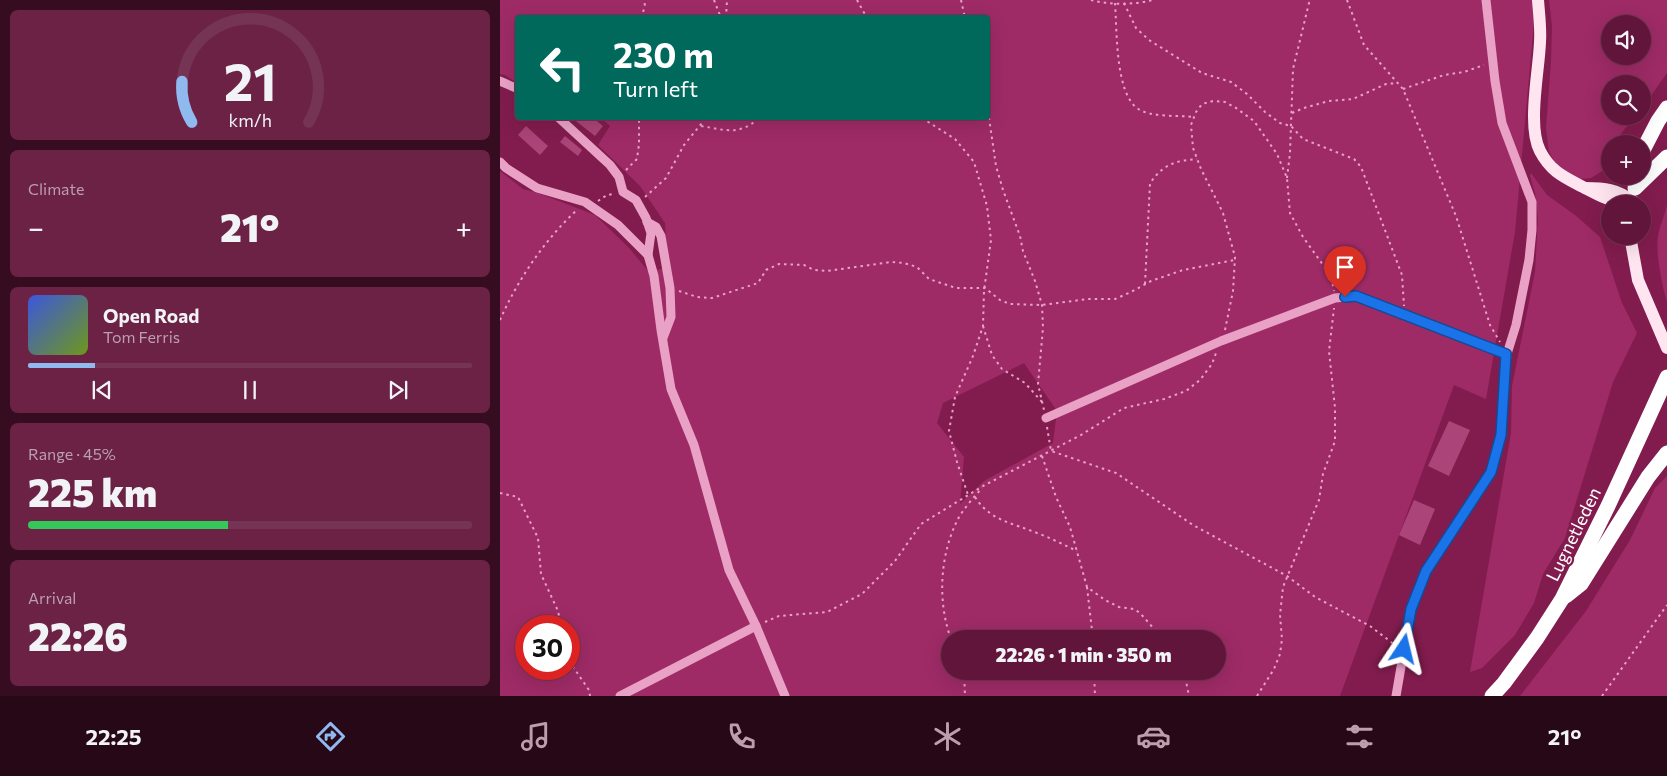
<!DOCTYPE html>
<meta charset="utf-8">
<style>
body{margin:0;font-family:Commissioner,sans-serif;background:#6b2245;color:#f1f3f6;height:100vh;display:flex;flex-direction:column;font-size:19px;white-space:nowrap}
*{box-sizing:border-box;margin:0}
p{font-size:16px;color:#bb9faf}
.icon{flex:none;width:28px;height:28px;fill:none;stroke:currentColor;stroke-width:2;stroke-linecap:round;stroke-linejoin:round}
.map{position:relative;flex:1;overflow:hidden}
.panel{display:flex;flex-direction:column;gap:10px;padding:10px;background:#360c20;width:500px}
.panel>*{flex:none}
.top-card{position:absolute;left:15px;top:15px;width:475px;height:105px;border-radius:5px;box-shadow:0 5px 20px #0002,0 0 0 1px #763454;background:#00695c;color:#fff;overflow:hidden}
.fabs{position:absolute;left:1101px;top:15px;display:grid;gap:10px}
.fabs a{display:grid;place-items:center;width:50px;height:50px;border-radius:50%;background:#62153a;box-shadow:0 5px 20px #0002,0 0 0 1px #763454;font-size:25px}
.speed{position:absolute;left:15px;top:615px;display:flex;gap:10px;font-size:25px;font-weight:700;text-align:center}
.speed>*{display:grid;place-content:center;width:65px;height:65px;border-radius:50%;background:#62153a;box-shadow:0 5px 20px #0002,0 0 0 1px #763454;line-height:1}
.speed .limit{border:8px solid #d22;background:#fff;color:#111}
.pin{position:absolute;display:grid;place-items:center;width:42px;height:42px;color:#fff;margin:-51px -21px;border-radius:50% 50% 50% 0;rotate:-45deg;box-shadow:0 0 5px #0007}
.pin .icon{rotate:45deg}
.me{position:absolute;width:55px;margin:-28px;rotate:10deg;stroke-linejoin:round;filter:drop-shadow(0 0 4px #0008)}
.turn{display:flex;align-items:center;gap:18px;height:105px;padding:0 15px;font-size:22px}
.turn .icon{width:65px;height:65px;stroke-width:2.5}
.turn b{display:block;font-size:35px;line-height:42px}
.big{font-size:38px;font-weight:800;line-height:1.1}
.panel .widget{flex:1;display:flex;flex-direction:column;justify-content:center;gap:8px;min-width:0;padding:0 18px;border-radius:8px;background:#6b2245}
.panel .dial{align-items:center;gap:0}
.dial svg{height:130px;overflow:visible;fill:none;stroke:#763454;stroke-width:7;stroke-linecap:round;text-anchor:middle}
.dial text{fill:#f1f3f6;stroke:none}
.song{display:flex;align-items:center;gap:15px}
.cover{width:60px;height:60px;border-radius:8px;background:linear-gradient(135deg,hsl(230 70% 55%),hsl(80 70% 35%))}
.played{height:5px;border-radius:2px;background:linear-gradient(90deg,#90b9f0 15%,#763454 15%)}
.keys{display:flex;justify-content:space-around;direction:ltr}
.heat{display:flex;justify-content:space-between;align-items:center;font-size:28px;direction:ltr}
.charge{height:8px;border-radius:4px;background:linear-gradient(90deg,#34c759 45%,#763454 0)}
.trip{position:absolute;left:441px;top:630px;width:285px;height:50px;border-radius:25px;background:#62153a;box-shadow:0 5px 20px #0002,0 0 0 1px #763454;font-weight:800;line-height:50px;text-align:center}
.tabs{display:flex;height:80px;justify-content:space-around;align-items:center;background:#270817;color:#bb9faf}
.tabs .icon{width:35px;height:35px}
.tabs .on{color:#90b9f0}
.tabs b{font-size:22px;color:#f1f3f6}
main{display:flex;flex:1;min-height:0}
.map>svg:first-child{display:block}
.green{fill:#9e2b66;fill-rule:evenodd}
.building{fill:#ab4478}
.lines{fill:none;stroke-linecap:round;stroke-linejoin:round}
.path{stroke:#eaa1c6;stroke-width:2;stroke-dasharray:2.5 4;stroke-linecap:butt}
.minor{stroke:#eaa1c6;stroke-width:9}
.major{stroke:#fee5f0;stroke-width:12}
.highway{stroke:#fff;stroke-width:15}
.route-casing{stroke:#114b97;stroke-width:12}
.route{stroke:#1a73e8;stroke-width:9}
.labels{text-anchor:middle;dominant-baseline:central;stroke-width:4.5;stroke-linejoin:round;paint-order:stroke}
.street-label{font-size:18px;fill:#fff;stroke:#821c4e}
</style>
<main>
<section class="panel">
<div class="widget dial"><svg viewBox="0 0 100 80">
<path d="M14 69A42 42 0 1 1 86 69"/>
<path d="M14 69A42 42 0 0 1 8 44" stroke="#90b9f0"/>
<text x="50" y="56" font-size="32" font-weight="700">21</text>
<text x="50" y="72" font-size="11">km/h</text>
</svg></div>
<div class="widget"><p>Climate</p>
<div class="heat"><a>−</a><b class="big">21°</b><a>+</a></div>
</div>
<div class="widget">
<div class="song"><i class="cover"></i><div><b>Open Road</b><p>Tom Ferris</p></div></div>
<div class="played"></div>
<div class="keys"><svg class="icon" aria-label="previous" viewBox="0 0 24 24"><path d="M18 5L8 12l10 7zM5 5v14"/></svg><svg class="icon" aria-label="pause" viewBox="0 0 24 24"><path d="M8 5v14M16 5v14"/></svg><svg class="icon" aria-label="next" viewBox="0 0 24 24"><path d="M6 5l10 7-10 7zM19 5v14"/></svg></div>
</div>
<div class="widget"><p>Range · 45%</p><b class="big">225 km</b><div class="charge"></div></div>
<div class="widget"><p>Arrival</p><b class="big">22:26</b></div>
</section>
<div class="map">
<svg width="1167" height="696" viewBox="0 0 1167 696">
<rect width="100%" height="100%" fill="#821c4e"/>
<g class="green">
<path d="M0,0H1036L1015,232L986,399L954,385L840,696H0V171L23,189L38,193L95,215L129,248L149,272L168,267L165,223L140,186L98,145L110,126L101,118H488V18H18L17,83L5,75L0,74ZM524,363L557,411L553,443L484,481L460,504L464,457L437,423L443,403ZM26,626H69V669H26ZM450,639H718V671H450Z"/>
<path d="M1049,0H1167V73L1143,107L1142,84H1110V116H1135L1113,144H1110V148L1106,152L1109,158L1108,164L1102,171L1091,178L1080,179L1057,166L1049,152L1046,128L1051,62L1052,26ZM1110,24H1142V56H1110Z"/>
<path d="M1031,173L1047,195L1075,215L1100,237L1122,303L1137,333L1113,382L1065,538L1043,574L1034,603L1015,635L982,668L970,672L1011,433L1012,386L1035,272L1038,218L1035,193L1030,176Z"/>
<path d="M1167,205V302C1162,285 1154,248 1159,231C1161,223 1165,214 1167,205Z"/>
<path d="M1167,476V696H1020L1086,611L1130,540L1155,488Z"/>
</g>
<g class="building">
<path d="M72,118H93L103,126L95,136Z"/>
<path d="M26,126L48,146L40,155L18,135Z"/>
<path d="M65,136L82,150L78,156L60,142Z"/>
<path d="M949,421L970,430L949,476L928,466Z"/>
<path d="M914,500L935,509L920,545L899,535Z"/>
</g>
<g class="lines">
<g class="path">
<path d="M214,0L221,18"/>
<path d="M357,0L367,18"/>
<path d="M461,0L465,18"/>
<path d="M591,0C610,5 633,5 653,0"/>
<path d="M847,0L864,45L903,89L956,216L990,325L1000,342"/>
<path d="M615,3C617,28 615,92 637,108C650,118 678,115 694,117"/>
<path d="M624,3L636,28L649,40L702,73L731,82L747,94L765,112L780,123L791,126L803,139L854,159L861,167L902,275L904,306"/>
<path d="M141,18L145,6L144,0"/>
<path d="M226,18L227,0"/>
<path d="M903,89L944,75L964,72L984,65"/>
<path d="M488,111L496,166L503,190L520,236L523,251L535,281L542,305L543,328L538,384L544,410"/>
<path d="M792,113L804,108L829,101L853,99L886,84L898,83"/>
<path d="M422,118L455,139L474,162L487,206L491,240L484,291L483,326L473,356L455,397L449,431L457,462L468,495"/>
<path d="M201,126C226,130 239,136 259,118"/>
<path d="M126,170L137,159L139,144V118"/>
<path d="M787,178L790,153L793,69L809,3L808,0"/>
<path d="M145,197L166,178L184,145L206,118"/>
<path d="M98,201L107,195L113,194"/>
<path d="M645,284L650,183C664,164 674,161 697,159"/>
<path d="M179,291L197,297L212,298L258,283L266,270L279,264L304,265L314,270L327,271L391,262L404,263L417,267L429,279L456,288H485L500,300L510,304L542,305L588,299H615L631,292L651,281L683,270L735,260"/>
<path d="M0,320C17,281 45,239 77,210"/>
<path d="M483,326L492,355L502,369L525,383L542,402"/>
<path d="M725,330L733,291L735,257L723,213L701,169L693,148L691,125L696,112L702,104L713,101L725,102L736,108L754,121L777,154L787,178L790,213L803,237L831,276L834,291"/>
<path d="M547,427L551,451L616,473L693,525L787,576L815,597L870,626L895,645"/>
<path d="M542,456L556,497L570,527L587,587L605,600L619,607L634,609L640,613L663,639"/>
<path d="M0,493L18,497L38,538L41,574L58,611L61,626"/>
<path d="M475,497C490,521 513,523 537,533C551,538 564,545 577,551"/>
<path d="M587,587L593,639"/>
<path d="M265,622L279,616L327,612L362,594L395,561L421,524L483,486L581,435L624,408L664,399L686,391L700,380L712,364L716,353"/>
<path d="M451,639C437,601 440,554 458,519C464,508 474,497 482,488"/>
<path d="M69,661L89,690L90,696"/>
<path d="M464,671L465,696"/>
<path d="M594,671L595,696"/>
<path d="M684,671L689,696"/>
<path d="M757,696L774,669L780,654L782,639L780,615L783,587L819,500L823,474L835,441V408L829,351L834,308"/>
<path d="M1102,696L1167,605"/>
</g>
<g class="minor">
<path d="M0,81L18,89"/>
<path d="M59,118L110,165L119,177L123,192L136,200L146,218L151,233L148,255"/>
<path d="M0,162L6,168L37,188L85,202L118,225L148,255L154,276L161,330L171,389L194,445L229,570L256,626L285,696"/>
<path d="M147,222L156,227L161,236L170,288L171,317L163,338"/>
<path d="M546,418L721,341L835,298L856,296L1007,354"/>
<path d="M120,696L256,626"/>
<path d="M896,696L911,609L926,571L991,472L1001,435L1007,354L1016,325L1029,260L1032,230V202L1002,123L995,81L986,0"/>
</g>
<g class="major">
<path d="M1038,0C1039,14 1041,28 1040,42C1039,71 1027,126 1040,151C1051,172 1064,177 1083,187C1103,197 1109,203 1133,201"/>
<path d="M1085,188C1105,188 1116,189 1133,201"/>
<path d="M1130,236L1138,280L1167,348"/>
</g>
<g class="highway">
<path d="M1142,152L1158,121L1167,108"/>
<path d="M1135,188L1167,157"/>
<path d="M1066,596L1081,584L1148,477L1167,453"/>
<path d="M992,696L1004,683L1037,638L1062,599L1108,506L1167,377"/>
</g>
</g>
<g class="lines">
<g class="route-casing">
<path id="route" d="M845,297L856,296L1006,354L1001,435L991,472L926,571L911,609L904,649"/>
</g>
<use href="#route" class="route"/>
</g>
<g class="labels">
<g class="street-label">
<text transform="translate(1073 534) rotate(-64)">Lugnetleden</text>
</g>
</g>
</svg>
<div class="fabs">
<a><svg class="icon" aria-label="sound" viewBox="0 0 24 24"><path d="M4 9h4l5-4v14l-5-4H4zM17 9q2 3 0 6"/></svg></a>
<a><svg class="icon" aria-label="search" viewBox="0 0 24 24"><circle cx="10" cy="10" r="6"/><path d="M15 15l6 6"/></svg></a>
<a>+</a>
<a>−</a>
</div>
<div class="speed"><div class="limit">30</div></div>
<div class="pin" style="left:845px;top:297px;background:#d93025"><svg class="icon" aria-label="arrive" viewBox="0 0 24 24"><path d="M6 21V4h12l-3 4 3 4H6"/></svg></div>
<svg class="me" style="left:904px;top:649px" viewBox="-20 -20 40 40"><path d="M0-17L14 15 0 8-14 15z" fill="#1a73e8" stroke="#fff" stroke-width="4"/></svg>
<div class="trip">22:26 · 1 min · 350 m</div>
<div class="top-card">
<div class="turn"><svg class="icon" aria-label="left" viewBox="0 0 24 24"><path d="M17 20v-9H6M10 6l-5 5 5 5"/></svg><div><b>230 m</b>Turn left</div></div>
</div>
</div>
</main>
<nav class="tabs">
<b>22:25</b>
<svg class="icon on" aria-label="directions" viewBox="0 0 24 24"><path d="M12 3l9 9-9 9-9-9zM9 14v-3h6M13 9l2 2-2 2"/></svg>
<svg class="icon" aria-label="music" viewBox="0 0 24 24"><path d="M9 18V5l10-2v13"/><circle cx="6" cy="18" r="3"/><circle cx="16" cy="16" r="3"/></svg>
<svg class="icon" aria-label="phone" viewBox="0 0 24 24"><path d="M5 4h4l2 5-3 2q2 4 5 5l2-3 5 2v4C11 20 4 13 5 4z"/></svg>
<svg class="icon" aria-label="climate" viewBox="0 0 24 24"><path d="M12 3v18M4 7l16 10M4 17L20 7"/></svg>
<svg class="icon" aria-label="car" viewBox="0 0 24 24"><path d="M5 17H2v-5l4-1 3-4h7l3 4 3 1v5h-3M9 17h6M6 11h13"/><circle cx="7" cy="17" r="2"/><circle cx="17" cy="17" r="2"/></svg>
<svg class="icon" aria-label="filters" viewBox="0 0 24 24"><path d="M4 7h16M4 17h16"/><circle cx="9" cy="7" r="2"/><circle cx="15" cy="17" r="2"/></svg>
<b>21°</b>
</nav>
